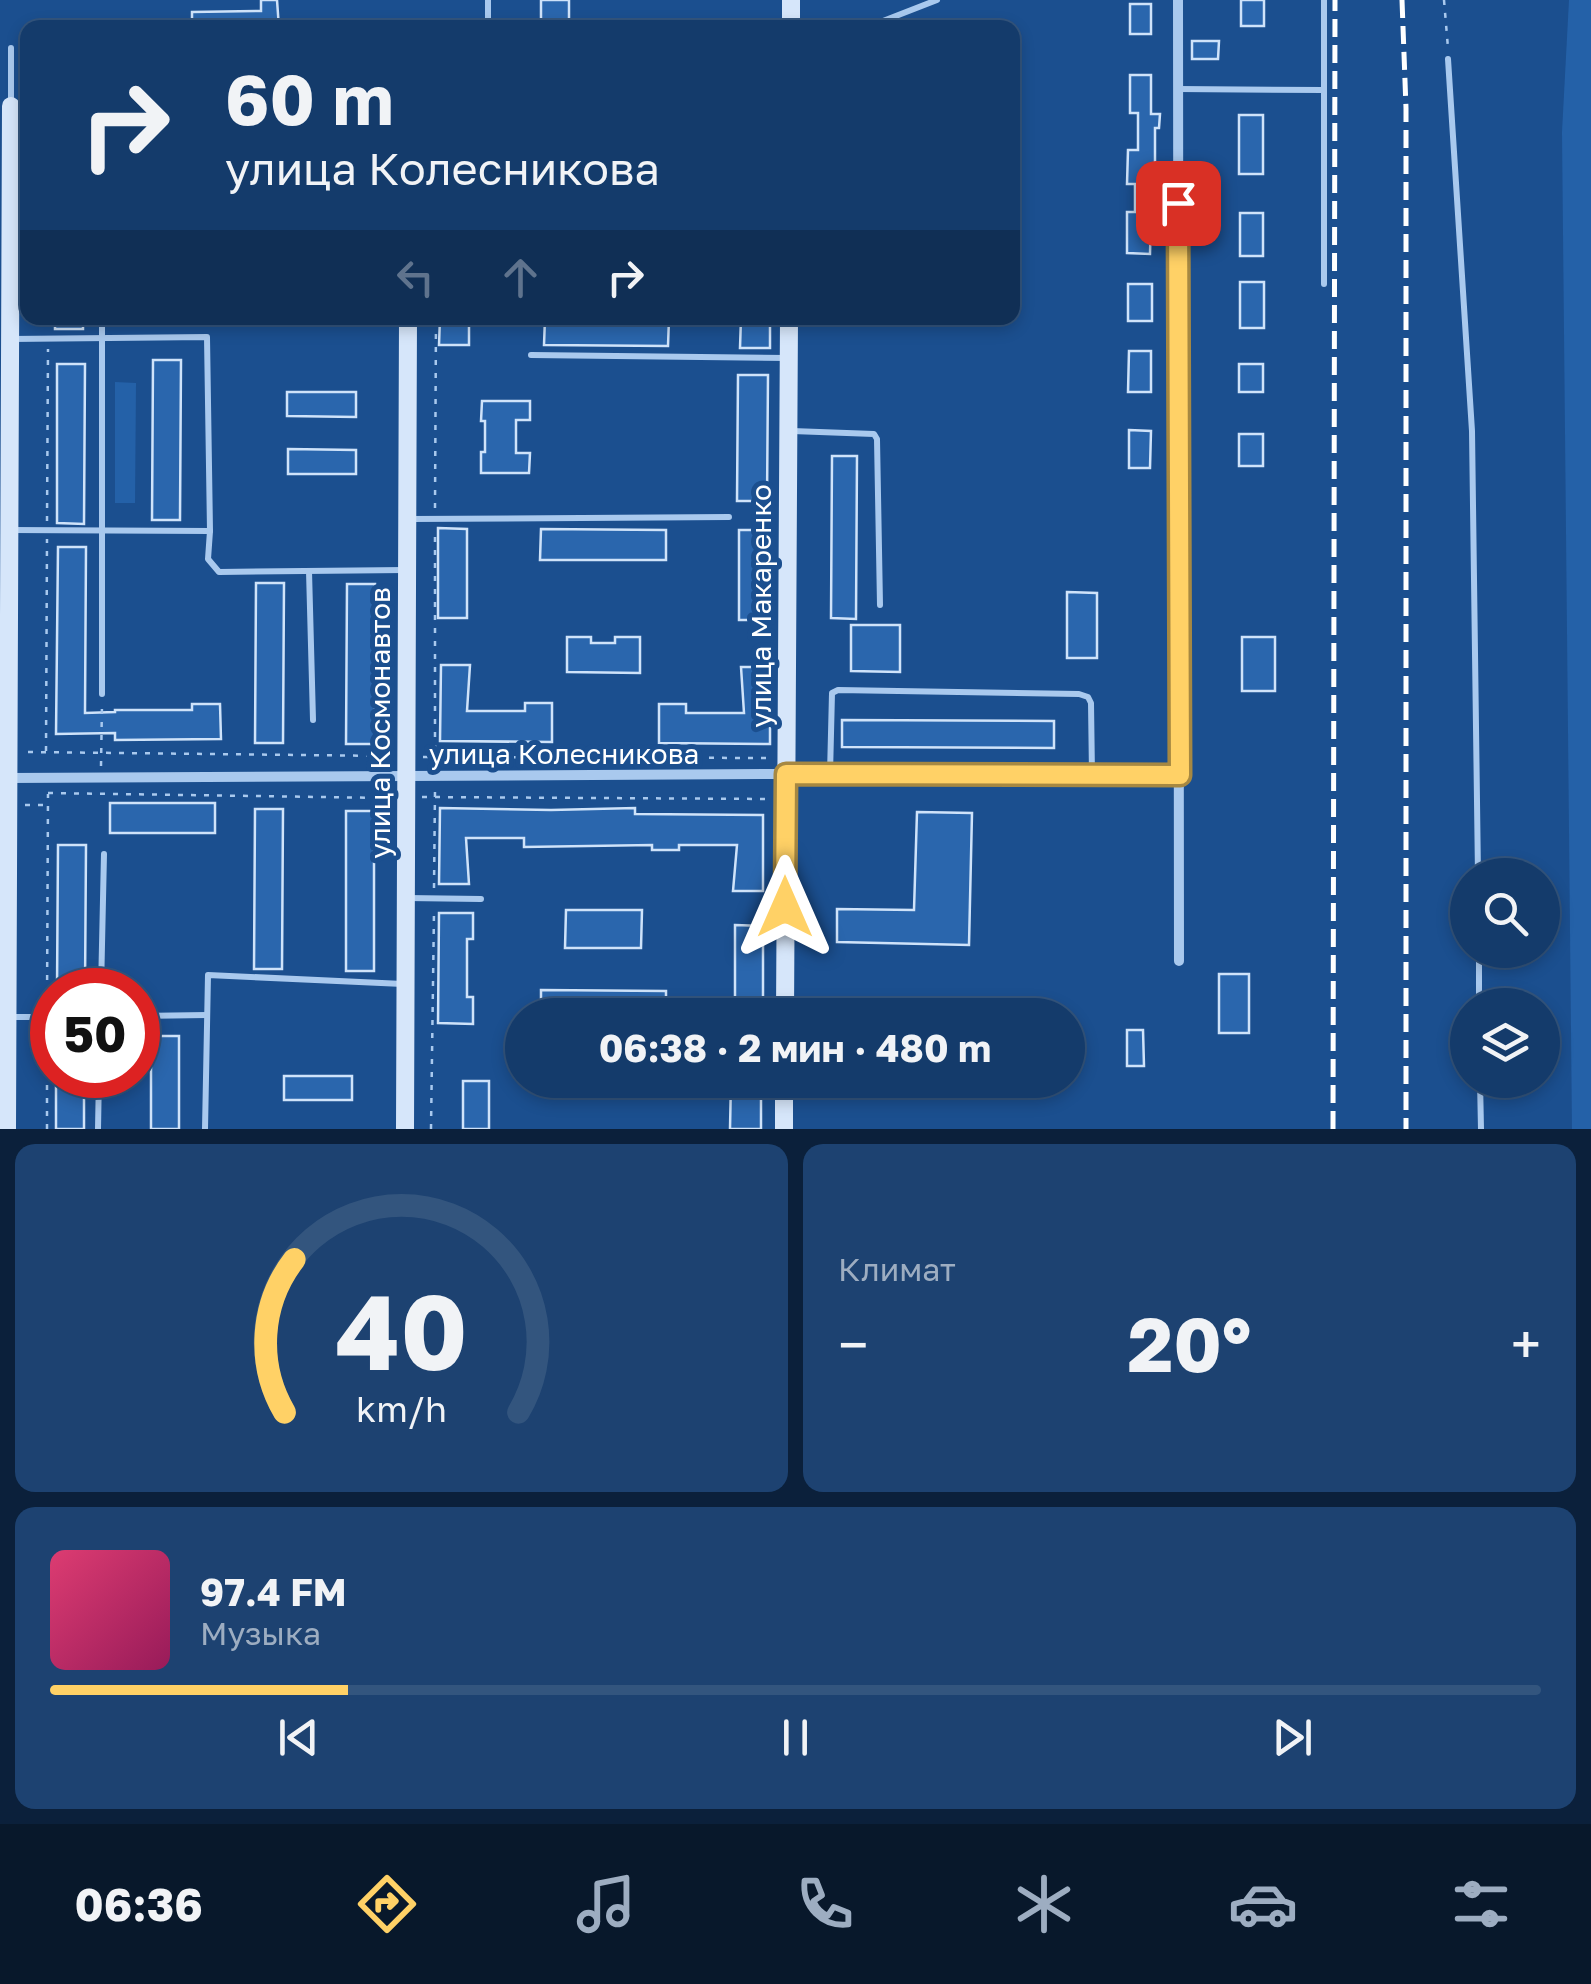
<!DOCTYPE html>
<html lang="ru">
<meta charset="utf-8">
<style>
body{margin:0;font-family:"Golos Text",sans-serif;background:#1d4271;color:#f1f3f6;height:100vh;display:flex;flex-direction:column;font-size:38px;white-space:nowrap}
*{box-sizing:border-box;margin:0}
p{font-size:32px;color:#9dadc1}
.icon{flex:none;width:55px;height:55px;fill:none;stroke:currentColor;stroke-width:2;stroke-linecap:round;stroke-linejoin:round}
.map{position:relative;height:1129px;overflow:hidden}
.drawer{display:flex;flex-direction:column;gap:15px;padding:15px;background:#0b203b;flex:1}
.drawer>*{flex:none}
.guide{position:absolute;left:20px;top:20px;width:1000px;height:305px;border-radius:20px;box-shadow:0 5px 15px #0003,0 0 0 2px #33557e;background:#143b6b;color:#f1f3f6;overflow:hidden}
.fabs{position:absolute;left:1450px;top:858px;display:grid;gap:20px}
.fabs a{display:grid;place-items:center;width:110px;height:110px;border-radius:50%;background:#143b6b;box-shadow:0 5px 15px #0003,0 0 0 2px #33557e;font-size:50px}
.speed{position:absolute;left:30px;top:968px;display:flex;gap:20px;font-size:50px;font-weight:700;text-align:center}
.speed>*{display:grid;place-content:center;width:130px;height:130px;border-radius:50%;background:#143b6b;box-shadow:0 5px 15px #0003,0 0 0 2px #33557e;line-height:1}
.speed .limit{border:15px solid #d22;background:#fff;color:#111}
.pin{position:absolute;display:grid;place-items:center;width:85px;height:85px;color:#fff;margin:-42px;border-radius:20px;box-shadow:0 5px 15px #0006}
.me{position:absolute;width:110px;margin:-55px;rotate:0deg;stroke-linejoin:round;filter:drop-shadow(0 0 8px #0008)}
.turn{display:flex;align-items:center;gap:35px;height:210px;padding:0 40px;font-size:45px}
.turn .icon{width:130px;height:130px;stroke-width:2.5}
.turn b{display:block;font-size:70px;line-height:85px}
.lanes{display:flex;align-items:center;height:95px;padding:0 40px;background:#0003;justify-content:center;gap:50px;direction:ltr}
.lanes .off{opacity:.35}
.big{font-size:75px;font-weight:700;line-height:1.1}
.drawer .widget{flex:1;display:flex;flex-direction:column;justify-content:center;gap:15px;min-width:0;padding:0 35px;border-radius:20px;background:#1d4271}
.drawer .dial{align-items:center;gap:0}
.dial svg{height:260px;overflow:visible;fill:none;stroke:#33557e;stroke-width:7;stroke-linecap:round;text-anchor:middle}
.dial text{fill:#f1f3f6;stroke:none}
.song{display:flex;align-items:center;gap:30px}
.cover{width:120px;height:120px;border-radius:15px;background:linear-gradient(135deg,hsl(340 70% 55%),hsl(330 70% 35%))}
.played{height:10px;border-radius:5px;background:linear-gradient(90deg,#ffd166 20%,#33557e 20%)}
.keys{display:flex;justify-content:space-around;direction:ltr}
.heat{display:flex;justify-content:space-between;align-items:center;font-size:55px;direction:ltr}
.drawer .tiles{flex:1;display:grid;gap:15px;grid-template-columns:1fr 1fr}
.widget:last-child{grid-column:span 2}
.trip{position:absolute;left:505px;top:998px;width:580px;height:100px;border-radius:50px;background:#143b6b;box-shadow:0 5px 15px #0003,0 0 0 2px #33557e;font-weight:700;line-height:100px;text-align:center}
.menu{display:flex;height:160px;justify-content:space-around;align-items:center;background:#08182b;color:#9dadc1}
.menu .icon{width:70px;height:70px}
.menu .current{color:#ffd166}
.menu b{font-size:45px;color:#f1f3f6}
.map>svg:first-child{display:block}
.green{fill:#2461a8}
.building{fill:#2a66ad;stroke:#cfe3fa;stroke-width:2.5}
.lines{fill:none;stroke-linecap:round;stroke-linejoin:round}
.path{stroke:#a9c9ee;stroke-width:2.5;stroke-dasharray:5 8;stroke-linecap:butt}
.lane{stroke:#a9c9ee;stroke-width:6}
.street{stroke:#a9c9ee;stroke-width:10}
.secondary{stroke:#d6e6fa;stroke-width:18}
.rail{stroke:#fff;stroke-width:5;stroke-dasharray:18 8;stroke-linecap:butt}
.route-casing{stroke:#a68842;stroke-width:25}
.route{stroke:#ffd166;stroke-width:18}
.labels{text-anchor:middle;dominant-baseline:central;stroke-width:10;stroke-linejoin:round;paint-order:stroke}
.street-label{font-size:28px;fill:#fff;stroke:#1b4f8f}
</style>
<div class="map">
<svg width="1591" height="1129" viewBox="0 0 1591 1129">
<rect width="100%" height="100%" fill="#1b4f8f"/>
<g class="green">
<path d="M1569,0H1591V1129H1572L1562,132Z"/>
<path d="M115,382L136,383L135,503H115Z"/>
</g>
<g class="building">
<path d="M261,0H277L279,28H192V12L261,11Z"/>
<rect x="541" y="0" width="28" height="28"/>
<rect x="1241" y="0" width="23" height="26"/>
<rect x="1130" y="4" width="21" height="30"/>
<path d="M1192,41H1219L1218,59H1192Z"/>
<path d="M1130,75H1151V114H1160L1159,128H1155V184H1152L1150,254L1127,253V212H1135V184H1127L1128,150H1138V113H1130Z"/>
<rect x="1239" y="115" width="24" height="59"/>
<rect x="1240" y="213" width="23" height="43"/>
<rect x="1240" y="282" width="24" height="46"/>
<rect x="1128" y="284" width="24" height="37"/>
<rect x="55" y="318" width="28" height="11"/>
<path d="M440,318H469V345H439Z"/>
<path d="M545,318H669L668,346L544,345Z"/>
<path d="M741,318H770V348H740Z"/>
<path d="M1129,351H1151V392H1128Z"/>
<path d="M153,360H181L180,520H152Z"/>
<path d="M57,364H85L84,524L57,523Z"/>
<rect x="1239" y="364" width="24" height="28"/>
<path d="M738,375H768L767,501H737Z"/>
<path d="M287,392H356V417L287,416Z"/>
<path d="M482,401H530V420H516V453H530L529,473H481V452H485V421H481Z"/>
<path d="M1129,430L1151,431L1150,468H1129Z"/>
<rect x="1239" y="434" width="24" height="32"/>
<path d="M288,449L356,450V474H288Z"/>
<path d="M832,456H857L856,619L831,618Z"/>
<path d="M438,528L467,529V618H438Z"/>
<path d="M541,529L666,530V560H540Z"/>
<rect x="739" y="530" width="28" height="90"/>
<path d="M58,547H86L85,713L115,712V710H192V704H220L221,739L115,740V733L56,734Z"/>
<path d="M256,583H284L283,743H255Z"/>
<path d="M347,584H375V744H346Z"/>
<path d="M1067,592L1097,593V658H1067Z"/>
<path d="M851,625H900V672L851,671Z"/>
<path d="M567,637H591V643H615V637H640V673L567,672Z"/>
<rect x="1242" y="637" width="33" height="54"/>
<path d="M441,665H470L467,711H525V703H552V742L440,741Z"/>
<path d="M741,667H770V744L659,743V704H686V713H744Z"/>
<path d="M842,720L1054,721V748L842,747Z"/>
<rect x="110" y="803" width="105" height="30"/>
<path d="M440,808L551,810L635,808V814L763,815V891H733L737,845H679V850H652V845L524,847V838H466L469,884H439Z"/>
<path d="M255,809H283L282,969H254Z"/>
<rect x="346" y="811" width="28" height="160"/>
<path d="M917,812L972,813L969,945L837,942V909L914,910Z"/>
<path d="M58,845H86L85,990H57Z"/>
<path d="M566,910H642L641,948H565Z"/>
<path d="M439,913H473V939H467V997H473V1024L438,1023Z"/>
<path d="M735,925L763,926V1015H735Z"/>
<rect x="1219" y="974" width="30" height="59"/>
<path d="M541,990L666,991V1015H541Z"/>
<path d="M1127,1030H1143L1144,1066H1127Z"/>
<rect x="151" y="1036" width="28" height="93"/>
<rect x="56" y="1075" width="28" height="54"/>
<rect x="284" y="1076" width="68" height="24"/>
<path d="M731,1080H761V1129H730Z"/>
<path d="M983,1080H1027L1026,1093L983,1092Z"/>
<rect x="463" y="1081" width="26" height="48"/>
</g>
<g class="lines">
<g class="path">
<path d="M1444,0L1448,48"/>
<path d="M435,508L436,318"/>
<path d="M47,521L48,349"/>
<path d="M46,751L47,539"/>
<path d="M28,752L390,756"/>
<path d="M423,757L770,758"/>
<path d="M435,763V531"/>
<path d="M101,766L102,704"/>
<path d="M48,793L389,798"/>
<path d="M422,797L769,799"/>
<path d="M25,805H47"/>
<path d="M434,888L435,791"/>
<path d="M47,1006L48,794"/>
<path d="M47,1129V1029"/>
<path d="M431,1129L434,911"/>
</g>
<g class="lane">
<path d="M488,0V28"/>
<path d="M865,28L937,0"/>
<path d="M1448,59L1472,431L1478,875"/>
<path d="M1178,89L1324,90"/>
<path d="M11,102V48"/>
<path d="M1324,284V0"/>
<path d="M11,339L207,337L210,531"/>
<path d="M531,355L787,358"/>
<path d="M792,431L874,434L877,439L880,605"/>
<path d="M411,519L729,517"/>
<path d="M10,530L210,531L208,559L219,572L405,570"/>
<path d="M309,571L313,720"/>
<path d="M102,694V318"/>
<path d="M830,774L832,693L838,690L1079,694L1088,697L1091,703L1092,775"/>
<path d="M407,898L481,899"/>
<path d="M1479,950V1005"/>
<path d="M101,990L104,854"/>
<path d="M138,1016L207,1015"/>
<path d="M9,1017H52"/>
<path d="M1480,1080L1481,1129"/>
<path d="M98,1129L99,1075"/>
<path d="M205,1129L208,975L403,984"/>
</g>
<g class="street">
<path d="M1178,0L1179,961"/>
<path d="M8,778L786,774L1179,775"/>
</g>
<g class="secondary">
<path d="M791,0V28"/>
<path d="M785,1015L789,318"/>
<path d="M7,1129L11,106"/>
<path d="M405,1129L408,318"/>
<path d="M784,1129V1080"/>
</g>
<g class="rail">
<path d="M1402,0L1406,108V1129"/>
<path d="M1333,1129L1335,0"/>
</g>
</g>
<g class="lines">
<g class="route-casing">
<path id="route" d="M785,907L786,774L1180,775L1178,203"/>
</g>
<use href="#route" class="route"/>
</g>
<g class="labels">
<g class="street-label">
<text transform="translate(760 606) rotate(-90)">улица Макаренко</text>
<text transform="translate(379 723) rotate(-90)">улица Космонавтов</text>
<text x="564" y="753">улица Колесникова</text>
</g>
</g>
</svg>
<div class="fabs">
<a><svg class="icon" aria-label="search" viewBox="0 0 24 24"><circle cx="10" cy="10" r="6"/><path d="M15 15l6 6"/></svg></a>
<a><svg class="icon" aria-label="layers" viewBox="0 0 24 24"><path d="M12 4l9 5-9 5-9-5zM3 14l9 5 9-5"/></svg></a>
</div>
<div class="speed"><div class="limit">50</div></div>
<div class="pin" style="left:1178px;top:203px;background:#d93025"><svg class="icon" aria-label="arrive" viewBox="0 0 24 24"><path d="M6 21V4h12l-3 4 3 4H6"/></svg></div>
<svg class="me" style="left:785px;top:907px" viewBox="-20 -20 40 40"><path d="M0-17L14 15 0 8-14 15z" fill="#ffd166" stroke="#fff" stroke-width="4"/></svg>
<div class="trip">06:38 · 2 мин · 480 m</div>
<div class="guide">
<div class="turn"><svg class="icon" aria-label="right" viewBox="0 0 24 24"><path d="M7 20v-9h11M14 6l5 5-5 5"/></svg><div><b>60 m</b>улица Колесникова</div></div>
<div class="lanes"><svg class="icon off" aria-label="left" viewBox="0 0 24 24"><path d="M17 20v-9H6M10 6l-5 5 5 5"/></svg><svg class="icon off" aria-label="ahead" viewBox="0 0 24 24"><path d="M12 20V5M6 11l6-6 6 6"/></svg><svg class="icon" aria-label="right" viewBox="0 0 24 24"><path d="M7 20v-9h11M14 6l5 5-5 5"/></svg></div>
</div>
</div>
<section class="drawer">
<div class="tiles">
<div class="widget dial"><svg viewBox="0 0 100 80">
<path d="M14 69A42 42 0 1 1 86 69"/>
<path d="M14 69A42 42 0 0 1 17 22" stroke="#ffd166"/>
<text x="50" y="56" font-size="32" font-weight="700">40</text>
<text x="50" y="72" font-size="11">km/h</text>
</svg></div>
<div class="widget"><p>Климат</p>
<div class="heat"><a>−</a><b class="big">20°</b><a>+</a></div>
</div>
<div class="widget">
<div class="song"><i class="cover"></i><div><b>97.4 FM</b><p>Музыка</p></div></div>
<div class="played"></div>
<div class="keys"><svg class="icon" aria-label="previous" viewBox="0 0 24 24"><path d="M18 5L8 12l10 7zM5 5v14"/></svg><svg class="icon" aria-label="pause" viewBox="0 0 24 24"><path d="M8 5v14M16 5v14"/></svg><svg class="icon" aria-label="next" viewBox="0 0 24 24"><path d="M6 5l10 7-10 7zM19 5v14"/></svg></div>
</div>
</div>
</section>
<nav class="menu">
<b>06:36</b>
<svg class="icon current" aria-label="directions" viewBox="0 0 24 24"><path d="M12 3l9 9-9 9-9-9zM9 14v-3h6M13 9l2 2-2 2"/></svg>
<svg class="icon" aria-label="music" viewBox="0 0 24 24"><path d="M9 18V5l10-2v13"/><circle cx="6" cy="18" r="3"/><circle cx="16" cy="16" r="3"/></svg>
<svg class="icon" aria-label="phone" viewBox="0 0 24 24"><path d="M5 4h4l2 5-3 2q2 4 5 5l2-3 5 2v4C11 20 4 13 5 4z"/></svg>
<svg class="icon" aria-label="climate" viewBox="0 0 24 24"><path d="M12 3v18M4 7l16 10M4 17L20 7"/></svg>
<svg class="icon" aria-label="car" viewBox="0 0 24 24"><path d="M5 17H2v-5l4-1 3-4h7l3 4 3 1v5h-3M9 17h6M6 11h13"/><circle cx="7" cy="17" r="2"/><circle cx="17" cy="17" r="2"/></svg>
<svg class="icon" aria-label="filters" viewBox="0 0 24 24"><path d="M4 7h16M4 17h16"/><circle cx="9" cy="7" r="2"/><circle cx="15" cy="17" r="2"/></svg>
</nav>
